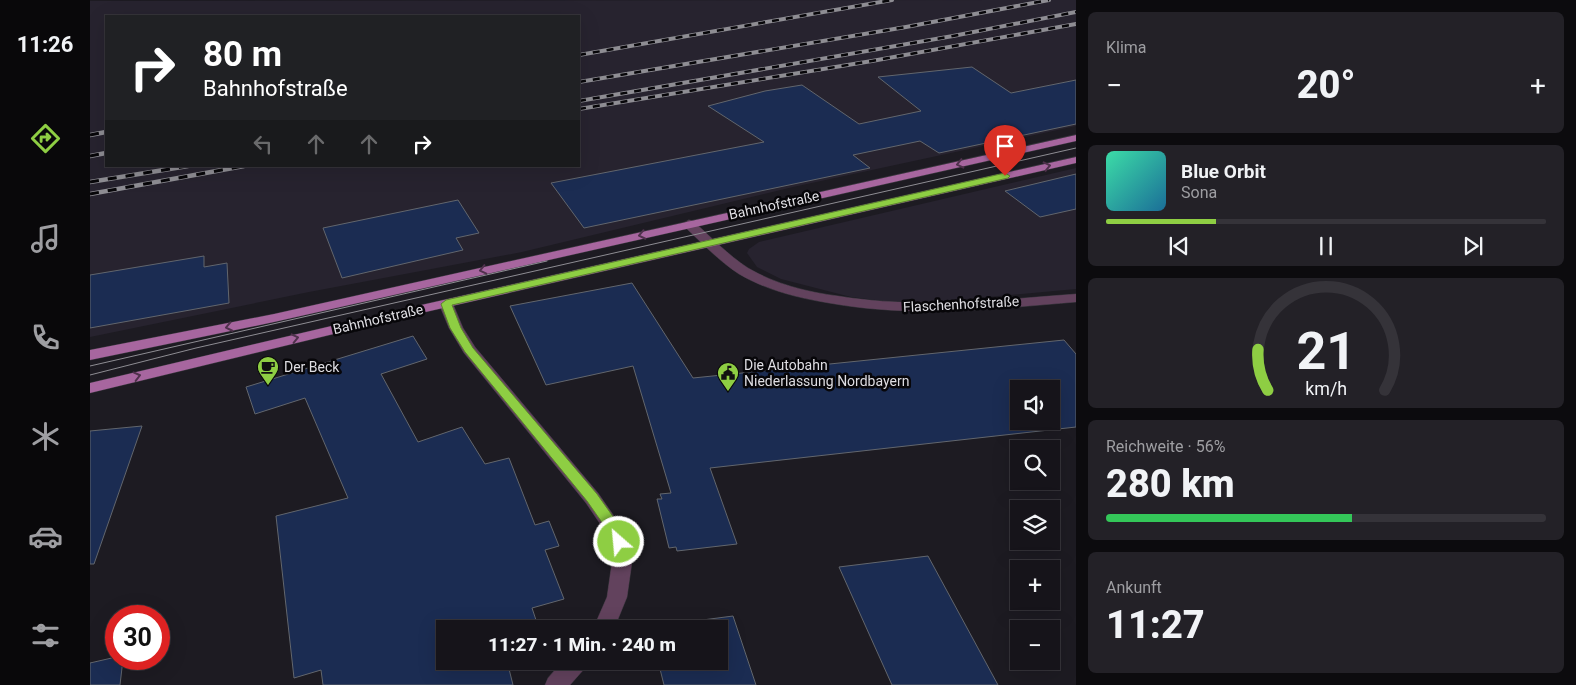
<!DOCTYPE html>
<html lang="de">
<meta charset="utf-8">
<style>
body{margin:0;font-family:Roboto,sans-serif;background:#232127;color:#f1f3f6;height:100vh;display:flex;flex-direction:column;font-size:19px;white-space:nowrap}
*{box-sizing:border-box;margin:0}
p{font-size:16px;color:#9e9ea2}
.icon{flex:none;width:28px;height:28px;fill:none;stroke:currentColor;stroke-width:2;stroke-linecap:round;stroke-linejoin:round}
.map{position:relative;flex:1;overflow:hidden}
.details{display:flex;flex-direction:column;gap:12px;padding:12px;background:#0c0b0e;width:500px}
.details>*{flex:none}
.guide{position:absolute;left:15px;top:15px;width:475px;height:152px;border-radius:0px;box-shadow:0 5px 20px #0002,0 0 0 1px #353339;background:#202124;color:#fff;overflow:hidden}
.controls{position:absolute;left:920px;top:380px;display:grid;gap:10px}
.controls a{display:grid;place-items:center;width:50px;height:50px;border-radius:0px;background:#16141a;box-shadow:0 5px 20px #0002,0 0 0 1px #353339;font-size:25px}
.speed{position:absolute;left:15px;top:605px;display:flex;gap:10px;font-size:25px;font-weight:700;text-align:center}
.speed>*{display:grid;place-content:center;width:65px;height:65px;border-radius:50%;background:#16141a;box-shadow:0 5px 20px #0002,0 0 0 1px #353339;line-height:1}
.speed .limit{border:8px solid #d22;background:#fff;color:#111}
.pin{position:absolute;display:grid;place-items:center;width:42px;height:42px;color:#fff;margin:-51px -21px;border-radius:50% 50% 50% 0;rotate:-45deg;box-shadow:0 0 5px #0007}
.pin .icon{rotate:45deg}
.me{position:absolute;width:55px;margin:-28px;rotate:333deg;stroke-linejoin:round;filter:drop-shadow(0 0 4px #0008)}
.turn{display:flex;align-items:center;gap:18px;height:105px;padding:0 15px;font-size:22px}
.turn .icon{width:65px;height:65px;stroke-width:2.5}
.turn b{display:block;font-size:35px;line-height:42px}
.lanes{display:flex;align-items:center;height:48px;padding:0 15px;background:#0003;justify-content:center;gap:25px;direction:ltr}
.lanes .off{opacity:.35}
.big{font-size:38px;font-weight:800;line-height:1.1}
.details .widget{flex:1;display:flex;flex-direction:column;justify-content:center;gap:8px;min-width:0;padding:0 18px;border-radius:8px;background:#232127}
.details .dial{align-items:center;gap:0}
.dial svg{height:130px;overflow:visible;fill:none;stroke:#353339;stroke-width:7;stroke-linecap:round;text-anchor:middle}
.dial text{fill:#f1f3f6;stroke:none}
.song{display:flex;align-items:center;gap:15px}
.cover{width:60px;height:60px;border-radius:8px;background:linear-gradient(135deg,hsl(160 70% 55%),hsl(200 70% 35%))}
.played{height:5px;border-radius:2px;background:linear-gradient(90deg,#8ece43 25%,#353339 25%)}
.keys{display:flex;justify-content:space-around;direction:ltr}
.heat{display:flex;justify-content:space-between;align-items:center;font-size:28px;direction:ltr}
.charge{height:8px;border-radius:4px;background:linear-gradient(90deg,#34c759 56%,#353339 0)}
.trip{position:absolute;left:346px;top:620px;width:292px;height:50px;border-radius:0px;background:#16141a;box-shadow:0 5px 20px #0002,0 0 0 1px #353339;font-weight:800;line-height:50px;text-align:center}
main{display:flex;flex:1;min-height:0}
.tab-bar{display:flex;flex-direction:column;width:90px;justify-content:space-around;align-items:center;background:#09080a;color:#9e9ea2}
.tab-bar .icon{width:35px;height:35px}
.tab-bar .current{color:#8ece43}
.tab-bar b{font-size:22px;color:#f1f3f6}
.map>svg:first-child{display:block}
.built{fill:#27232f;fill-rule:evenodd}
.building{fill:#1b2c52;stroke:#62666d;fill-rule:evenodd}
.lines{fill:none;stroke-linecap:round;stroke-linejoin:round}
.minor-casing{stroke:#38363d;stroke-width:1}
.major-casing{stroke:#38363d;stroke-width:1}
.minor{fill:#62425d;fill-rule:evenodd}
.major{fill:#a7669f;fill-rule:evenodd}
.tram{stroke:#8e8d93;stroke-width:1}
.rail-far1-casing{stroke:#8e8d93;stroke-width:4}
.rail-casing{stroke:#8e8d93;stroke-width:4.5}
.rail-far1{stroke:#070609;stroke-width:2.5;stroke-dasharray:7;stroke-linecap:butt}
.rail{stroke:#070609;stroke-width:3;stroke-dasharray:9;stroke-linecap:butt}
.oneway{stroke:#4f314c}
.route{fill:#8ece43;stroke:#5c862c}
.labels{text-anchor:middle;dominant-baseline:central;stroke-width:5;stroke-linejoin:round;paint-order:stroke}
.street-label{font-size:14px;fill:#dfdee3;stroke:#070609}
.poi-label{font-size:14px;fill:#dfdee3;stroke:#070609;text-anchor:start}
</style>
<main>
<nav class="tab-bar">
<b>11:26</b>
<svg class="icon current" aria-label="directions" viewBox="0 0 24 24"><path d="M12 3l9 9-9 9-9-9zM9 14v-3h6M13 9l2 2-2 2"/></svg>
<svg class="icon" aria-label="music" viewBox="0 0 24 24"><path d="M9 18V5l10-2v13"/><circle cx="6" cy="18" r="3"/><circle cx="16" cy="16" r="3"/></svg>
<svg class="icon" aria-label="phone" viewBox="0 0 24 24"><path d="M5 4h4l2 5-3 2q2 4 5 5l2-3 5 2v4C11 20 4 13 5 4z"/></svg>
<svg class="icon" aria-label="climate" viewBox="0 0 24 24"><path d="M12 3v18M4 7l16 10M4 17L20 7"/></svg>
<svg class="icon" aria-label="car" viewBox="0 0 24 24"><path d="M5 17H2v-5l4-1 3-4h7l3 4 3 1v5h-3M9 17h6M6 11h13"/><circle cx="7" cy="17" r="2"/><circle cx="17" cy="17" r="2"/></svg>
<svg class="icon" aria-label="filters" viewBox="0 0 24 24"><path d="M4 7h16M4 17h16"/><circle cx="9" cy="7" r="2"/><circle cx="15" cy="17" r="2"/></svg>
</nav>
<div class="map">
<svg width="986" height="685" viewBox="0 0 986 685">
<rect width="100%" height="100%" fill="#1d1b22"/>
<g class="built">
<path d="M986,0V126L703,187L432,252L219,292L0,337V1ZM16,16H489V166H16Z"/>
<path d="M986,168V289L830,303L793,301L761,297L691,279L667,267L657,253L659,249L669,242Z"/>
</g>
<g class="building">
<path d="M882,67L921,93L986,80V124L849,153L830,141L763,155L780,168L494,228L461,183L674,142L618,106L675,91L712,85L769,124L831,111L788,77Z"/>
<path d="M986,174V209L950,217L915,191Z"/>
<path d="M368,200L389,233L366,238L373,250L252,278L233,228Z"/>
<path d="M114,256V267L137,263L139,303L0,328V275Z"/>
<path d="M542,283L603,378L974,340L986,354V427L620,468L647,544L587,551L586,547L579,548L567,499H572L570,494L581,493L543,366L456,385L420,306ZM929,389H961V421H929Z"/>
<path d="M323,336L337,359L291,374L328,442L372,427L395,464L419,458L445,525L459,521L469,546L455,550L474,599L442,608L449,629H355V661H417L423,685H233L231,670L204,678L186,516L258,498L215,398L165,414L156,387Z"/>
<path d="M52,426L4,564H0V431Z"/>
<path d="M838,556L908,685H802L749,567Z"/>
<path d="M643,616L666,685H574L568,661H630V629H583L582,624Z"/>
<path d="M26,657V659H33L30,685H0V663Z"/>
</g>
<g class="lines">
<g class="minor-casing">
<g id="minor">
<path d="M599,220L603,221C621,237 638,255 658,268C685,284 717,292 748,296C828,309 906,300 986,294V302C903,309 822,318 739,303C708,298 676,290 649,274C629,261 612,243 595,227L593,224Z"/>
<path d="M356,300L361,301L363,304L373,328L385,347L508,493L533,529L543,555L537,597L524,629H503L517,597L523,555L515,531L496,503L374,353L359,328L349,304L351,301Z"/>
<path d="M473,661H498L495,668L480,685H455L458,678Z"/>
</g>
</g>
<g class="major-casing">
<g id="major">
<path d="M986,135V141L184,322L0,360V350L184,314Z"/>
<path d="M986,157V163L318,316L0,393V383L318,308Z"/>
</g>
</g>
<use href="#minor" class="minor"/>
<use href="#major" class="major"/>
<g class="tram">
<path d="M0,366L457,261"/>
<path d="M0,375L106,348L986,148"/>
</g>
<g class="rail-far1-casing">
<g id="rail-far1">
<path d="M489,55L802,0"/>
<path d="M489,82L816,27L959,0"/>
<path d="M489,101L863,36L986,12"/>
<path d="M489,109L782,61L986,24"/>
</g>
</g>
<g class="rail-casing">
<g id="rail">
<path d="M0,135L16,132"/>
<path d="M0,156L16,153"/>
<path d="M0,182L98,166"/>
<path d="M0,194L154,166"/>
</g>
</g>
<use href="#rail-far1" class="rail-far1"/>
<use href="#rail" class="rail"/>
</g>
<defs><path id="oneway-chevron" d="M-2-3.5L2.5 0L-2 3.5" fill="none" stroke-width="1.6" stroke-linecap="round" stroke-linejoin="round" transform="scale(1.25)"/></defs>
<g class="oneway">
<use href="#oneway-chevron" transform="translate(870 164) rotate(167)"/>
<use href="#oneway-chevron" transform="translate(957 166) rotate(-13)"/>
<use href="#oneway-chevron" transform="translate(552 235) rotate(168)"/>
<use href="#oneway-chevron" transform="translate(393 270) rotate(167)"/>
<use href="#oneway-chevron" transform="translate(139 327) rotate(168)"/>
<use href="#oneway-chevron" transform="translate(205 338) rotate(-13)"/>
<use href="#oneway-chevron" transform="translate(47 376) rotate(-14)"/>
</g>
<path class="route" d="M915,173L920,176L918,178L362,305L371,328L383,348L507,494L529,525L536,542L534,546L529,548L524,546L518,531L497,501L375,352L360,328L351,304L356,300Z"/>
<defs>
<g id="cafe-pin" transform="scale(1.125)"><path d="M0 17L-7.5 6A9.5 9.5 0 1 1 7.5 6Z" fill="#8ece43" stroke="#070609"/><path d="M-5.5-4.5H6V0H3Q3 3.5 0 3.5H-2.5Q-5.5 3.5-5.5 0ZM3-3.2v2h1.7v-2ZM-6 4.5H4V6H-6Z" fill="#111"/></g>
<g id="civic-pin" transform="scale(1.125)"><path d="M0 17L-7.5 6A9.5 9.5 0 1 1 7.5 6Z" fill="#8ece43" stroke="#070609"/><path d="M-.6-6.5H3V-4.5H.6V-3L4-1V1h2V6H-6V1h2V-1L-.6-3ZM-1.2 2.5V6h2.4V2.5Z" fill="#111"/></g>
</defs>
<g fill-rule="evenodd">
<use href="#cafe-pin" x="178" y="367"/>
<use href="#civic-pin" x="638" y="373"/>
</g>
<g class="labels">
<g class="street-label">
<text transform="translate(684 205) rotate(-12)">Bahnhofstraße</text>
<text transform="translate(871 304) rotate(-3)">Flaschenhofstraße</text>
<text transform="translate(288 319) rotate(-13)">Bahnhofstraße</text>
</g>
<g class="poi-label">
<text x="654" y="365">Die Autobahn<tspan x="654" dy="16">Niederlassung Nordbayern</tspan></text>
<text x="194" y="367">Der Beck</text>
</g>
</g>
</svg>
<div class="controls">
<a><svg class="icon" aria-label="sound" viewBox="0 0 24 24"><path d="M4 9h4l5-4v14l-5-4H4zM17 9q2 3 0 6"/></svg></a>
<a><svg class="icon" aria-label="search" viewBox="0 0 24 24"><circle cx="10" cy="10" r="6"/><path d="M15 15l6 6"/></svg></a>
<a><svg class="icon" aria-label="layers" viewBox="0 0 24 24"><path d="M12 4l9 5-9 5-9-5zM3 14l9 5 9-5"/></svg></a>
<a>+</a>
<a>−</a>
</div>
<div class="speed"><div class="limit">30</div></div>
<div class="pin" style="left:915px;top:176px;background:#d93025"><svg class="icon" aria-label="arrive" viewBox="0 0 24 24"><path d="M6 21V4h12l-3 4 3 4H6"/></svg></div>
<svg class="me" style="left:529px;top:542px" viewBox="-20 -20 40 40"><circle r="17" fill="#8ece43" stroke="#fff" stroke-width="3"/><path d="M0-11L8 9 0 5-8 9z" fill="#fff"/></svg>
<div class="trip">11:27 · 1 Min. · 240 m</div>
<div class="guide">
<div class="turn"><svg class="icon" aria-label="right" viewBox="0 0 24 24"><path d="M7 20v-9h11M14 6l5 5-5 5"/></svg><div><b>80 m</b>Bahnhofstraße</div></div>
<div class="lanes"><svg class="icon off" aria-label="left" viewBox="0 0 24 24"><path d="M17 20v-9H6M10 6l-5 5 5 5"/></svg><svg class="icon off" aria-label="ahead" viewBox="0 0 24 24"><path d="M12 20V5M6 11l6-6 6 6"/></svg><svg class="icon off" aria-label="ahead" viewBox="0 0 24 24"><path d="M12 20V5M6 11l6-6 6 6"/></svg><svg class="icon" aria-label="right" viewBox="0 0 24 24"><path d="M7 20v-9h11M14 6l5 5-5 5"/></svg></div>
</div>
</div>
<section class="details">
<div class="widget"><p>Klima</p>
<div class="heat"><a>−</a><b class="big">20°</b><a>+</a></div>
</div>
<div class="widget">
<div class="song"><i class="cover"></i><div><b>Blue Orbit</b><p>Sona</p></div></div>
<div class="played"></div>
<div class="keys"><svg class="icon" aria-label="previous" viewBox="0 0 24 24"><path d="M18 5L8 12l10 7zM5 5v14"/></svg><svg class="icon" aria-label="pause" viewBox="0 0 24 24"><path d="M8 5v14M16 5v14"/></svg><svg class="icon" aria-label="next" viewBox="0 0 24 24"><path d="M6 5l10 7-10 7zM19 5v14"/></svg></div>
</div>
<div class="widget dial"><svg viewBox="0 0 100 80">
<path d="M14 69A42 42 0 1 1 86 69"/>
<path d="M14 69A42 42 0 0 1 8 44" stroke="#8ece43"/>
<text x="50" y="56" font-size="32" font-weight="700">21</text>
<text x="50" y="72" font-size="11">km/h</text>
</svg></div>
<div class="widget"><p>Reichweite · 56%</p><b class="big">280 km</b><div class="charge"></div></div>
<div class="widget"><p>Ankunft</p><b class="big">11:27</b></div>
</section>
</main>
